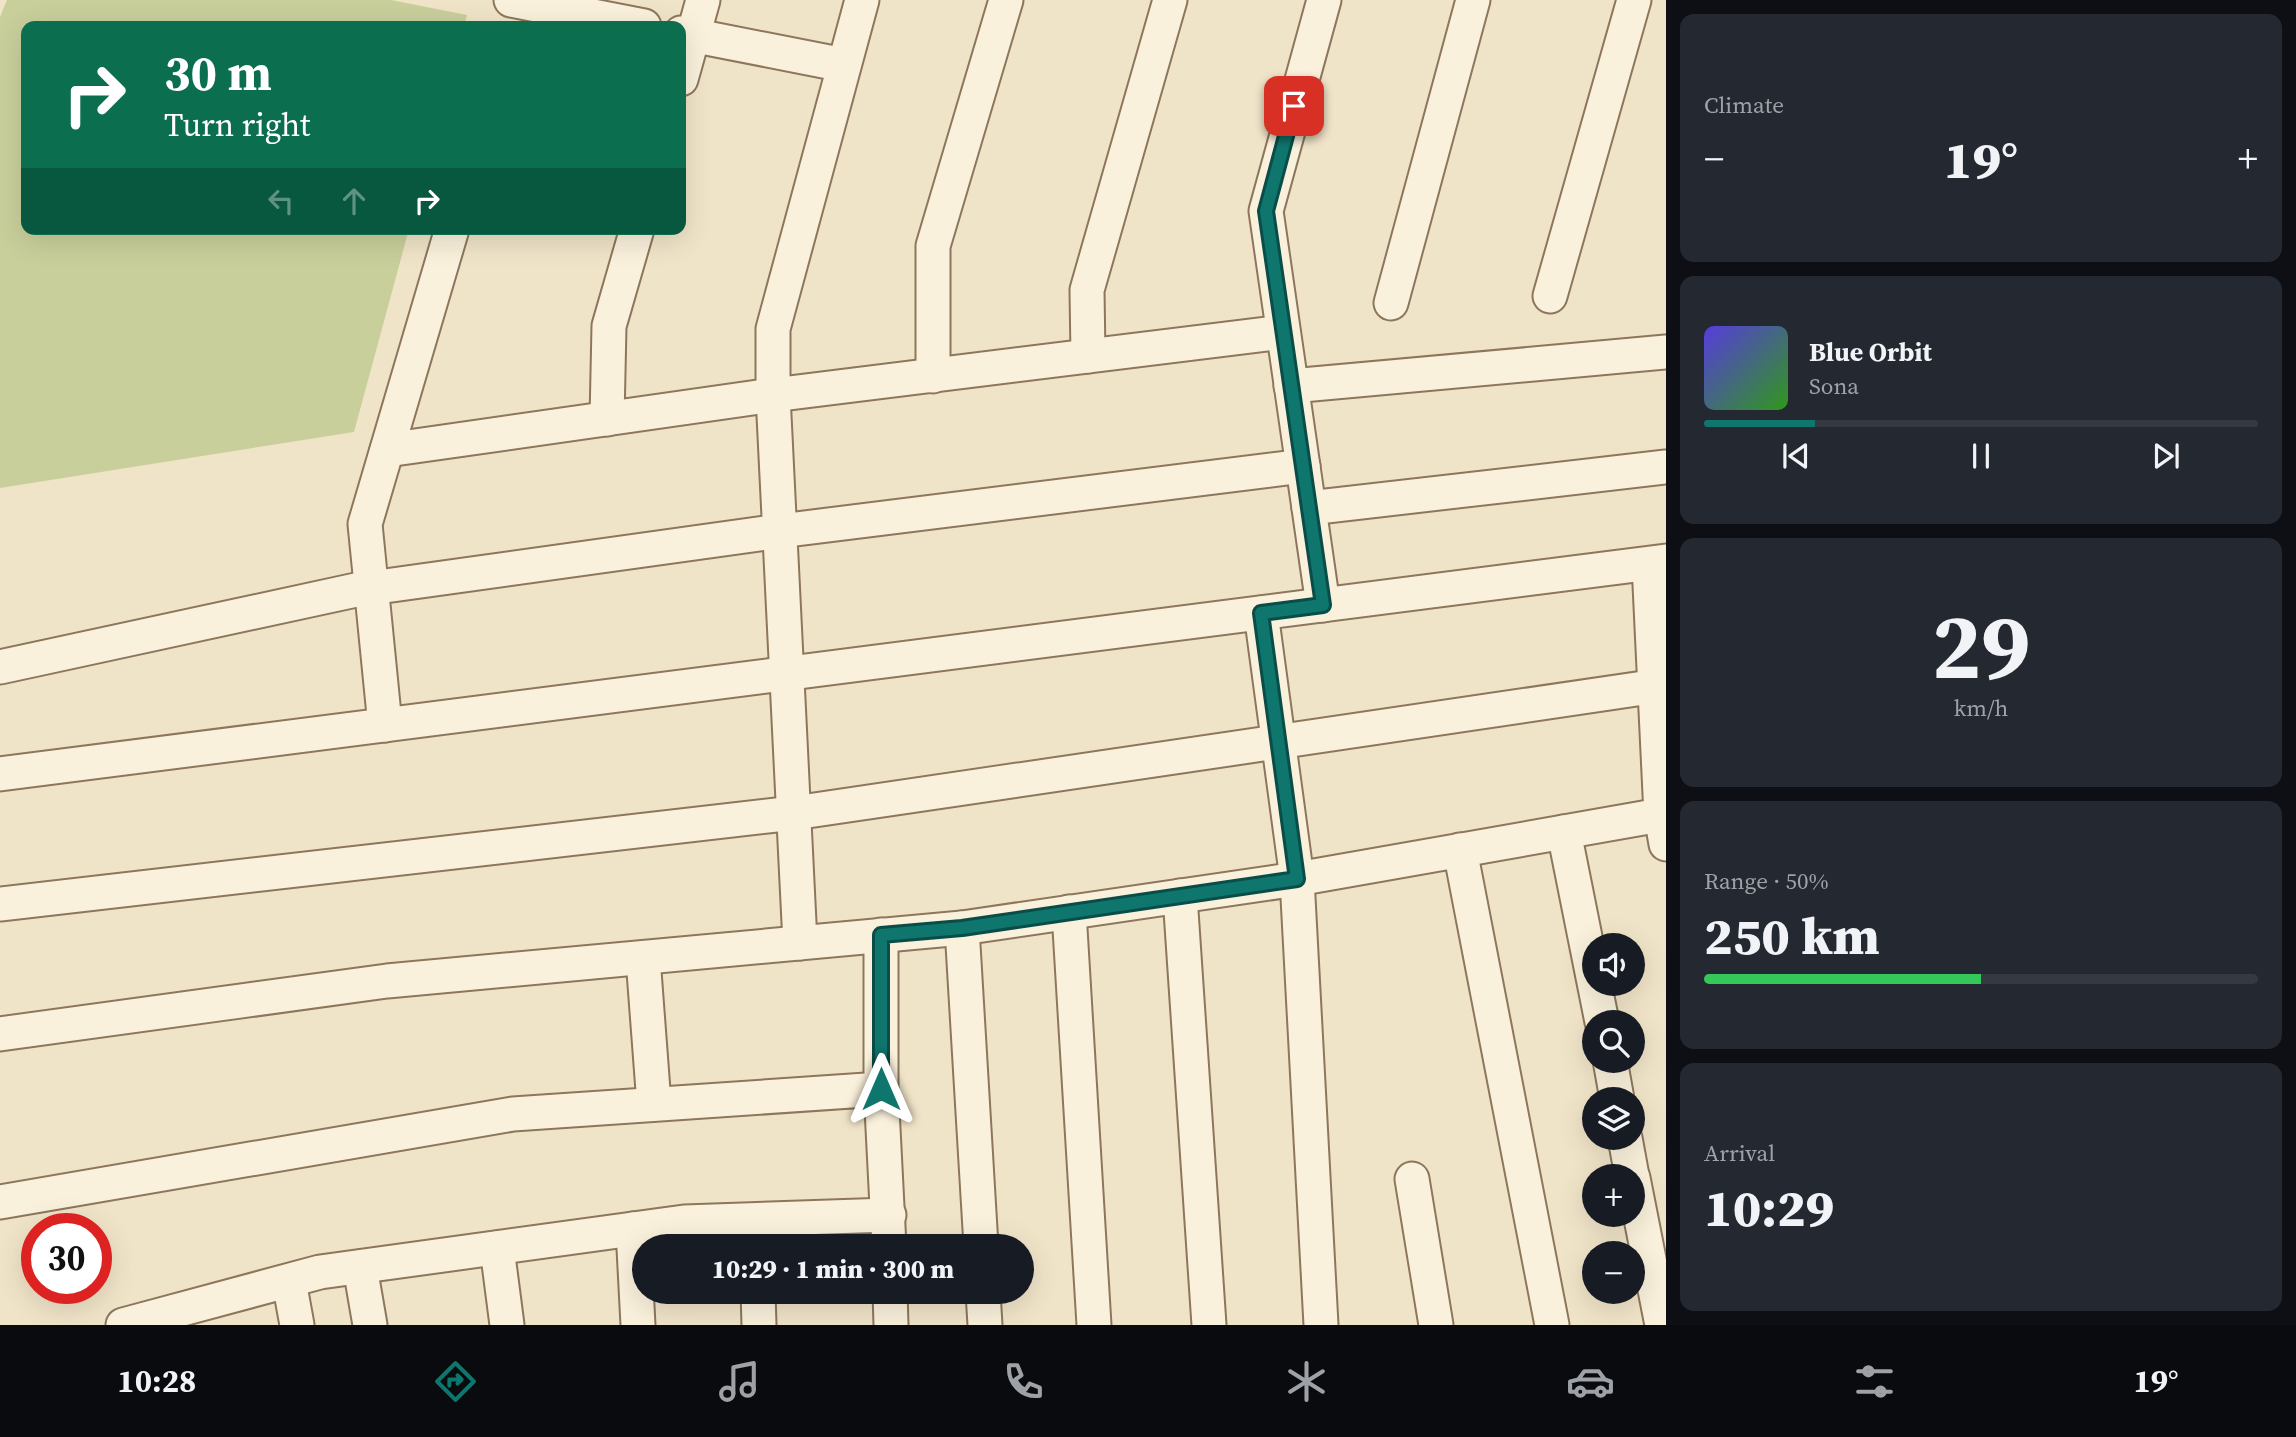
<!DOCTYPE html>
<meta charset="utf-8">
<style>
body{margin:0;font-family:"Source Serif 4",serif;background:#242831;color:#f1f3f6;height:100vh;display:flex;flex-direction:column;font-size:26px;white-space:nowrap}
*{box-sizing:border-box;margin:0}
p{font-size:23px;color:#9ea1a6}
.icon{flex:none;width:38px;height:38px;fill:none;stroke:currentColor;stroke-width:2;stroke-linecap:round;stroke-linejoin:round}
.map{position:relative;flex:1;overflow:hidden}
.drawer{display:flex;flex-direction:column;gap:14px;padding:14px;background:#0d0f14;width:630px}
.drawer>*{flex:none}
.guide{position:absolute;left:21px;top:21px;width:665px;height:214px;border-radius:14px;box-shadow:0 7px 28px #0002;background:#0b6e4f;color:#fff;overflow:hidden}
.tools{position:absolute;left:1582px;top:933px;display:grid;gap:14px}
.tools a{display:grid;place-items:center;width:63px;height:63px;border-radius:50%;background:#171b24;box-shadow:0 7px 28px #0002;font-size:35px}
.speed{position:absolute;left:21px;top:1213px;display:flex;gap:14px;font-size:35px;font-weight:700;text-align:center}
.speed>*{display:grid;place-content:center;width:91px;height:91px;border-radius:50%;background:#171b24;box-shadow:0 7px 28px #0002;line-height:1}
.speed .limit{border:10px solid #d22;background:#fff;color:#111}
.pin{position:absolute;display:grid;place-items:center;width:60px;height:60px;color:#fff;margin:-30px;border-radius:14px;box-shadow:0 4px 10px #0006}
.me{position:absolute;width:77px;margin:-38px;rotate:0deg;stroke-linejoin:round;filter:drop-shadow(0 0 5px #0008)}
.turn{display:flex;align-items:center;gap:24px;height:147px;padding:0 28px;font-size:32px}
.turn .icon{width:91px;height:91px;stroke-width:2.5}
.turn b{display:block;font-size:49px;line-height:60px}
.lanes{display:flex;align-items:center;height:66px;padding:0 28px;background:#0003;justify-content:center;gap:35px;direction:ltr}
.lanes .off{opacity:.35}
.big{font-size:52px;font-weight:800;line-height:1.1}
.drawer .tile{flex:1;display:flex;flex-direction:column;justify-content:center;gap:10px;min-width:0;padding:0 24px;border-radius:14px;background:#242831}
.drawer .dial{align-items:center;gap:0}
.dial b{font-size:91px;line-height:1}
.song{display:flex;align-items:center;gap:21px}
.cover{width:84px;height:84px;border-radius:10px;background:linear-gradient(135deg,hsl(250 70% 55%),hsl(110 70% 35%))}
.played{height:7px;border-radius:4px;background:linear-gradient(90deg,#0f766e 20%,#363941 20%)}
.keys{display:flex;justify-content:space-around;direction:ltr}
.heat{display:flex;justify-content:space-between;align-items:center;font-size:38px;direction:ltr}
.charge{height:10px;border-radius:5px;background:linear-gradient(90deg,#34c759 50%,#363941 0)}
.trip{position:absolute;left:632px;top:1234px;width:402px;height:70px;border-radius:35px;background:#171b24;box-shadow:0 7px 28px #0002;font-weight:800;line-height:70px;text-align:center}
.tab-bar{display:flex;height:112px;justify-content:space-around;align-items:center;background:#090b0e;color:#9ea1a6}
.tab-bar .icon{width:49px;height:49px}
.tab-bar .on{color:#0f766e}
.tab-bar b{font-size:32px;color:#f1f3f6}
main{display:flex;flex:1;min-height:0}
.map>svg:first-child{display:block}
.green{fill:#c9cf9b}
.lines{fill:none;stroke-linecap:round;stroke-linejoin:round}
.minor-casing{stroke:#8d765c;stroke-width:37}
.minor{stroke:#faf1dc;stroke-width:33}
.route-casing{stroke:#0a4d48;stroke-width:18}
.route{stroke:#0f766e;stroke-width:12}
</style>
<main>
<div class="map">
<svg width="1666" height="1325" viewBox="0 0 1666 1325">
<rect width="100%" height="100%" fill="#f0e4c8"/>
<path class="green" d="M7,0H391L467,15L464,26H26V229H409L354,432L0,488V17Z"/>
<g class="lines">
<g class="minor-casing">
<g id="minor">
<path d="M511,0L644,26"/>
<path d="M681,33L844,65"/>
<path d="M681,79L703,0"/>
<path d="M1550,296L1634,0"/>
<path d="M1391,303L1473,0"/>
<path d="M1088,356L1087,290L1170,0"/>
<path d="M933,376V246L1006,0"/>
<path d="M1291,386L1666,352"/>
<path d="M607,419L609,326L637,229"/>
<path d="M387,450L773,395L1283,332"/>
<path d="M1309,508L1666,467"/>
<path d="M1649,564L1661,815L1666,844"/>
<path d="M1323,605L1266,211L1324,0"/>
<path d="M1261,613L1297,879L1321,1325"/>
<path d="M0,667L356,590L780,531L1303,466"/>
<path d="M385,725L365,524L452,229"/>
<path d="M0,774L1666,561"/>
<path d="M1564,832L1602,1022"/>
<path d="M1460,850L1552,1325"/>
<path d="M1180,896L1209,1325"/>
<path d="M0,904L794,813L1657,686"/>
<path d="M1069,912L1094,1325"/>
<path d="M962,928L981,1246"/>
<path d="M881,935V1089L889,1246"/>
<path d="M800,943L773,395V329L862,0"/>
<path d="M643,958L654,1104"/>
<path d="M0,1034L387,981L962,928L1297,879L1666,814"/>
<path d="M1610,1060L1617,1099"/>
<path d="M1625,1138L1632,1176"/>
<path d="M1633,1178L1662,1325"/>
<path d="M1412,1179L1436,1325"/>
<path d="M0,1202L513,1114L881,1089"/>
<path d="M633,1229L638,1325"/>
<path d="M497,1248L507,1325"/>
<path d="M360,1267L370,1325"/>
<path d="M289,1281L297,1325"/>
<path d="M758,1292L759,1325"/>
<path d="M890,1292L891,1325"/>
<path d="M983,1292L985,1325"/>
<path d="M123,1325L320,1272L684,1222L889,1215"/>
</g>
</g>
<use href="#minor" class="minor"/>
</g>
<g class="lines">
<g class="route-casing">
<path id="route" d="M881,1089V935L962,928L1297,879L1261,613L1323,605L1266,211L1294,106"/>
</g>
<use href="#route" class="route"/>
</g>
</svg>
<div class="tools">
<a><svg class="icon" aria-label="sound" viewBox="0 0 24 24"><path d="M4 9h4l5-4v14l-5-4H4zM17 9q2 3 0 6"/></svg></a>
<a><svg class="icon" aria-label="search" viewBox="0 0 24 24"><circle cx="10" cy="10" r="6"/><path d="M15 15l6 6"/></svg></a>
<a><svg class="icon" aria-label="layers" viewBox="0 0 24 24"><path d="M12 4l9 5-9 5-9-5zM3 14l9 5 9-5"/></svg></a>
<a>+</a>
<a>−</a>
</div>
<div class="speed"><div class="limit">30</div></div>
<div class="pin" style="left:1294px;top:106px;background:#d93025"><svg class="icon" aria-label="arrive" viewBox="0 0 24 24"><path d="M6 21V4h12l-3 4 3 4H6"/></svg></div>
<svg class="me" style="left:881px;top:1089px" viewBox="-20 -20 40 40"><path d="M0-17L14 15 0 8-14 15z" fill="#0f766e" stroke="#fff" stroke-width="4"/></svg>
<div class="trip">10:29 · 1 min · 300 m</div>
<div class="guide">
<div class="turn"><svg class="icon" aria-label="right" viewBox="0 0 24 24"><path d="M7 20v-9h11M14 6l5 5-5 5"/></svg><div><b>30 m</b>Turn right</div></div>
<div class="lanes"><svg class="icon off" aria-label="left" viewBox="0 0 24 24"><path d="M17 20v-9H6M10 6l-5 5 5 5"/></svg><svg class="icon off" aria-label="ahead" viewBox="0 0 24 24"><path d="M12 20V5M6 11l6-6 6 6"/></svg><svg class="icon" aria-label="right" viewBox="0 0 24 24"><path d="M7 20v-9h11M14 6l5 5-5 5"/></svg></div>
</div>
</div>
<section class="drawer">
<div class="tile"><p>Climate</p>
<div class="heat"><a>−</a><b class="big">19°</b><a>+</a></div>
</div>
<div class="tile">
<div class="song"><i class="cover"></i><div><b>Blue Orbit</b><p>Sona</p></div></div>
<div class="played"></div>
<div class="keys"><svg class="icon" aria-label="previous" viewBox="0 0 24 24"><path d="M18 5L8 12l10 7zM5 5v14"/></svg><svg class="icon" aria-label="pause" viewBox="0 0 24 24"><path d="M8 5v14M16 5v14"/></svg><svg class="icon" aria-label="next" viewBox="0 0 24 24"><path d="M6 5l10 7-10 7zM19 5v14"/></svg></div>
</div>
<div class="tile dial"><b>29</b><p>km/h</p></div>
<div class="tile"><p>Range · 50%</p><b class="big">250 km</b><div class="charge"></div></div>
<div class="tile"><p>Arrival</p><b class="big">10:29</b></div>
</section>
</main>
<nav class="tab-bar">
<b>10:28</b>
<svg class="icon on" aria-label="directions" viewBox="0 0 24 24"><path d="M12 3l9 9-9 9-9-9zM9 14v-3h6M13 9l2 2-2 2"/></svg>
<svg class="icon" aria-label="music" viewBox="0 0 24 24"><path d="M9 18V5l10-2v13"/><circle cx="6" cy="18" r="3"/><circle cx="16" cy="16" r="3"/></svg>
<svg class="icon" aria-label="phone" viewBox="0 0 24 24"><path d="M5 4h4l2 5-3 2q2 4 5 5l2-3 5 2v4C11 20 4 13 5 4z"/></svg>
<svg class="icon" aria-label="climate" viewBox="0 0 24 24"><path d="M12 3v18M4 7l16 10M4 17L20 7"/></svg>
<svg class="icon" aria-label="car" viewBox="0 0 24 24"><path d="M5 17H2v-5l4-1 3-4h7l3 4 3 1v5h-3M9 17h6M6 11h13"/><circle cx="7" cy="17" r="2"/><circle cx="17" cy="17" r="2"/></svg>
<svg class="icon" aria-label="filters" viewBox="0 0 24 24"><path d="M4 7h16M4 17h16"/><circle cx="9" cy="7" r="2"/><circle cx="15" cy="17" r="2"/></svg>
<b>19°</b>
</nav>
